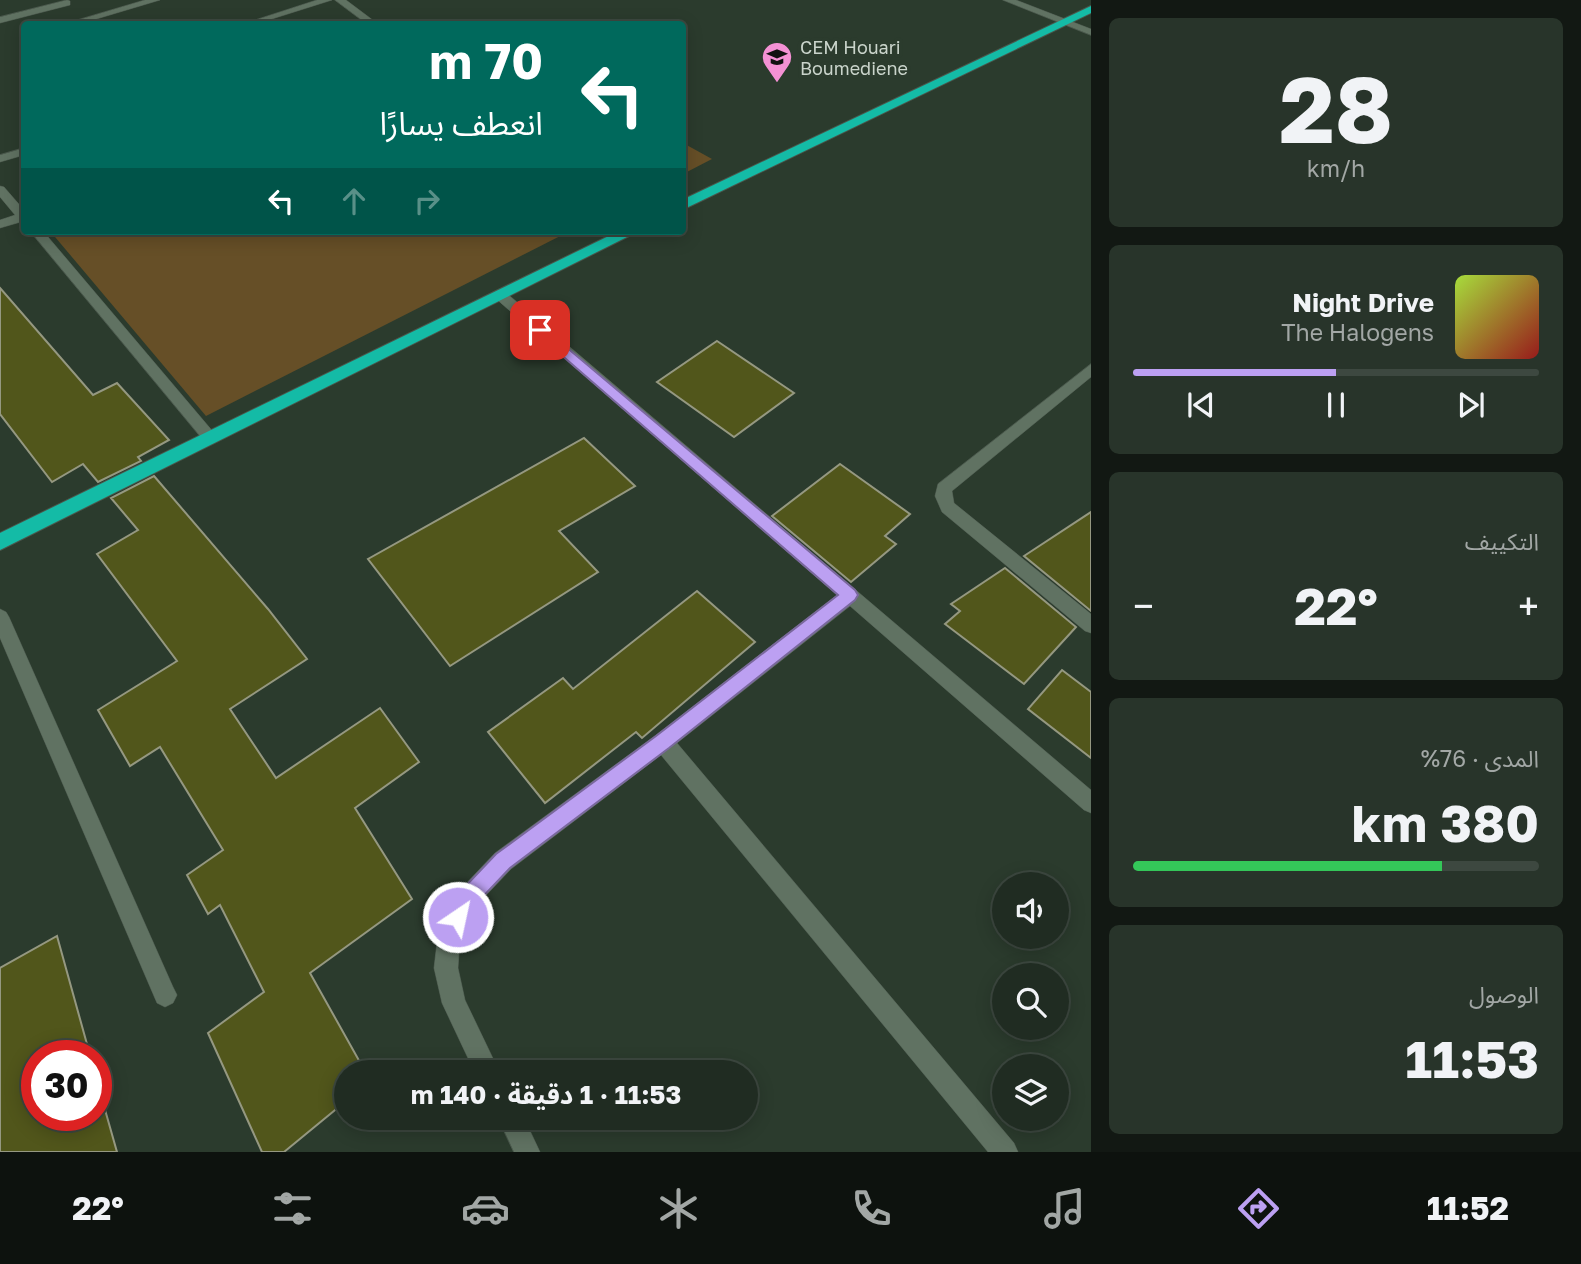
<!DOCTYPE html>
<html lang="ar">
<meta charset="utf-8">
<style>
body{margin:0;font-family:"Golos Text","Noto Sans Arabic",sans-serif;background:#28342a;color:#f1f3f6;direction:rtl;height:100vh;display:flex;flex-direction:column;font-size:26px;white-space:nowrap}
*{box-sizing:border-box;margin:0}
p{font-size:23px;color:#a2a7a5}
.icon{flex:none;width:38px;height:38px;fill:none;stroke:currentColor;stroke-width:2;stroke-linecap:round;stroke-linejoin:round}
.map{position:relative;flex:1;overflow:hidden;direction:ltr}
.side{display:flex;flex-direction:column;gap:18px;padding:18px;background:#121813;width:490px}
.side>*{flex:none}
.top-card{position:absolute;left:21px;top:21px;width:665px;height:214px;border-radius:7px;box-shadow:0 4px 18px #0003,0 0 0 2px #3d4840;direction:rtl;background:#00695c;color:#fff;overflow:hidden}
.buttons{position:absolute;left:992px;top:872px;display:grid;gap:14px}
.buttons a{display:grid;place-items:center;width:77px;height:77px;border-radius:50%;background:#202c22;box-shadow:0 4px 18px #0003,0 0 0 2px #3d4840;font-size:35px}
.speed{position:absolute;left:21px;top:1040px;display:flex;gap:14px;font-size:35px;font-weight:700;text-align:center}
.speed>*{display:grid;place-content:center;width:91px;height:91px;border-radius:50%;background:#202c22;box-shadow:0 4px 18px #0003,0 0 0 2px #3d4840;line-height:1}
.speed .limit{border:10px solid #d22;background:#fff;color:#111}
.pin{position:absolute;display:grid;place-items:center;width:60px;height:60px;color:#fff;margin:-30px;border-radius:14px;box-shadow:0 4px 10px #0006}
.me{position:absolute;width:77px;margin:-38px;rotate:34deg;stroke-linejoin:round;filter:drop-shadow(0 0 5px #0008)}
.turn{display:flex;align-items:center;gap:24px;height:147px;padding:0 28px;font-size:32px}
.turn .icon{width:91px;height:91px;stroke-width:2.5}
.turn b{display:block;font-size:49px;line-height:60px}
.lanes{display:flex;align-items:center;height:66px;padding:0 28px;background:#0003;justify-content:center;gap:35px;direction:ltr}
.lanes .off{opacity:.35}
.big{font-size:52px;font-weight:700;line-height:1.1}
.side .widget{flex:1;display:flex;flex-direction:column;justify-content:center;gap:10px;min-width:0;padding:0 24px;border-radius:10px;background:#28342a}
.side .dial{align-items:center;gap:0}
.dial b{font-size:91px;line-height:1}
.song{display:flex;align-items:center;gap:21px}
.cover{width:84px;height:84px;border-radius:10px;background:linear-gradient(135deg,hsl(80 70% 55%),hsl(0 70% 35%))}
.played{height:7px;border-radius:4px;background:linear-gradient(90deg,#bca0f2 50%,#3d4840 50%)}
.keys{display:flex;justify-content:space-around;direction:ltr}
.heat{display:flex;justify-content:space-between;align-items:center;font-size:38px;direction:ltr}
.charge{height:10px;border-radius:5px;background:linear-gradient(90deg,#34c759 76%,#3d4840 0)}
.trip{position:absolute;left:334px;top:1060px;width:424px;height:70px;border-radius:35px;background:#202c22;box-shadow:0 4px 18px #0003,0 0 0 2px #3d4840;font-weight:700;line-height:70px;text-align:center;direction:rtl}
.menu{display:flex;height:112px;justify-content:space-around;align-items:center;background:#0d120e;color:#a2a7a5}
.menu .icon{width:49px;height:49px}
.menu .active{color:#bca0f2}
.menu b{font-size:32px;color:#f1f3f6}
main{display:flex;flex:1;min-height:0}
.map>svg:first-child{display:block}
.green{fill:#664f27}
.building{fill:#51561b;stroke:#959881;stroke-width:2}
.lines{fill:none;stroke-linecap:round;stroke-linejoin:round}
.minor-casing{stroke:#4a574c;stroke-width:1}
.highway-casing{stroke:#4a574c;stroke-width:2}
.minor{fill:#607262;fill-rule:evenodd}
.highway{fill:#14bba6;fill-rule:evenodd}
.route{fill:#bca0f2;stroke:#7a689d;stroke-width:2}
.labels{text-anchor:middle;dominant-baseline:central;stroke-width:7;stroke-linejoin:round;paint-order:stroke}
.far-poi-label{font-size:18px;fill:#cad4cb;stroke:#2b3b2d;text-anchor:start}
</style>
<main>
<section class="side">
<div class="widget dial"><b>28</b><p>km/h</p></div>
<div class="widget">
<div class="song"><i class="cover"></i><div><b>Night Drive</b><p>The Halogens</p></div></div>
<div class="played"></div>
<div class="keys"><svg class="icon" aria-label="previous" viewBox="0 0 24 24"><path d="M18 5L8 12l10 7zM5 5v14"/></svg><svg class="icon" aria-label="pause" viewBox="0 0 24 24"><path d="M8 5v14M16 5v14"/></svg><svg class="icon" aria-label="next" viewBox="0 0 24 24"><path d="M6 5l10 7-10 7zM19 5v14"/></svg></div>
</div>
<div class="widget"><p>التكييف</p>
<div class="heat"><a>−</a><b class="big">22°</b><a>+</a></div>
</div>
<div class="widget"><p>المدى · 76%</p><b class="big">380 km</b><div class="charge"></div></div>
<div class="widget"><p>الوصول</p><b class="big">11:53</b></div>
</section>
<div class="map">
<svg width="1091" height="1152" viewBox="0 0 1091 1152">
<rect width="100%" height="100%" fill="#2b3b2d"/>
<g class="green">
<path d="M683,143L712,159L683,174Z"/>
<path d="M50,231H570L206,416Z"/>
</g>
<g class="building">
<path d="M0,288L93,395L117,383L169,440L138,457L141,461L98,482L83,464L52,482L0,414Z"/>
<path d="M717,341L794,393L734,437L657,382Z"/>
<path d="M584,438L635,486L559,531L598,572L450,666L368,559Z"/>
<path d="M840,464L910,514L885,536L896,544L851,582L772,516Z"/>
<path d="M154,476L268,609L307,659L230,709L276,778L380,708L419,762L355,808L412,899L310,973L366,1073H346V1101L284,1152H262L208,1033L264,992L220,905L208,914L187,875L223,850L160,747L130,766L98,710L177,661L97,554L138,530L111,498Z"/>
<path d="M1091,512V611L1024,556Z"/>
<path d="M1005,568L1076,627L1024,684L945,624L960,611L951,604Z"/>
<path d="M697,591L755,642L642,738L636,732L545,803L488,732L563,678L573,689Z"/>
<path d="M1062,670L1091,692V758L1028,709Z"/>
<path d="M57,936L90,1055H37V1115H96V1078L117,1152H0V968Z"/>
</g>
<g class="lines">
<g class="minor-casing">
<g id="minor">
<path d="M67,0L70,1V5L0,23V17Z"/>
<path d="M145,0H160L83,23L78,20Z"/>
<path d="M317,0H332L256,24H243Z"/>
<path d="M335,0H346L378,24H367Z"/>
<path d="M1003,0H1016L1091,29V35Z"/>
<path d="M24,148V155L0,162V155Z"/>
<path d="M0,186L4,187L24,210V221L0,228V220L15,215L0,197Z"/>
<path d="M30,231H43L215,434L218,438L215,442H205Z"/>
<path d="M499,290L504,291L1091,790V813L1084,810L850,606L677,743L1014,1143L1018,1152H988L661,755L511,869L474,908L460,936L458,968L465,1000L500,1073H475L442,1003L434,968L438,934L458,892L495,853L656,735L837,595L494,297L492,294Z"/>
<path d="M1091,364V377L952,491L954,503L1091,614V633L1085,631L942,512L935,496L938,484Z"/>
<path d="M0,609L6,612L9,617L173,987L177,995L173,1003L165,1007L157,1003L0,638Z"/>
<path d="M498,1118H524L540,1152H514Z"/>
</g>
</g>
<g class="highway-casing">
<g id="highway">
<path d="M1091,6V13L682,210V200Z"/>
<path d="M619,231H639L0,550V533Z"/>
</g>
</g>
<use href="#minor" class="minor"/>
<use href="#highway" class="highway"/>
</g>
<path class="route" d="M540,325L855,590L858,595L855,600L669,748L510,868L473,907L465,924L458,927L451,924L448,917L459,893L496,854L656,736L838,595L536,333V327Z"/>
<defs>
<g id="school-pin" transform="scale(1.575)"><path d="M0 17L-7.5 6A9.5 9.5 0 1 1 7.5 6Z" fill="#f491d4" stroke="#2b3b2d"/><path d="M0-5L7-2L0 1L-7-2ZM-4 1L0 2.5L4 1V4Q0 6-4 4Z" fill="#111"/></g>
</defs>
<g fill-rule="evenodd">
<use href="#school-pin" x="777" y="57"/>
</g>
<g class="labels">
<g class="far-poi-label">
<text x="800" y="47">CEM Houari<tspan x="800" dy="21">Boumediene</tspan></text>
</g>
</g>
</svg>
<div class="buttons">
<a><svg class="icon" aria-label="sound" viewBox="0 0 24 24"><path d="M4 9h4l5-4v14l-5-4H4zM17 9q2 3 0 6"/></svg></a>
<a><svg class="icon" aria-label="search" viewBox="0 0 24 24"><circle cx="10" cy="10" r="6"/><path d="M15 15l6 6"/></svg></a>
<a><svg class="icon" aria-label="layers" viewBox="0 0 24 24"><path d="M12 4l9 5-9 5-9-5zM3 14l9 5 9-5"/></svg></a>
</div>
<div class="speed"><div class="limit">30</div></div>
<div class="pin" style="left:540px;top:330px;background:#d93025"><svg class="icon" aria-label="arrive" viewBox="0 0 24 24"><path d="M6 21V4h12l-3 4 3 4H6"/></svg></div>
<svg class="me" style="left:458px;top:917px" viewBox="-20 -20 40 40"><circle r="17" fill="#bca0f2" stroke="#fff" stroke-width="3"/><path d="M0-11L8 9 0 5-8 9z" fill="#fff"/></svg>
<div class="trip">11:53 · 1 دقيقة · 140 m</div>
<div class="top-card">
<div class="turn"><svg class="icon" aria-label="left" viewBox="0 0 24 24"><path d="M17 20v-9H6M10 6l-5 5 5 5"/></svg><div><b>70 m</b>انعطف يسارًا</div></div>
<div class="lanes"><svg class="icon" aria-label="left" viewBox="0 0 24 24"><path d="M17 20v-9H6M10 6l-5 5 5 5"/></svg><svg class="icon off" aria-label="ahead" viewBox="0 0 24 24"><path d="M12 20V5M6 11l6-6 6 6"/></svg><svg class="icon off" aria-label="right" viewBox="0 0 24 24"><path d="M7 20v-9h11M14 6l5 5-5 5"/></svg></div>
</div>
</div>
</main>
<nav class="menu">
<b>11:52</b>
<svg class="icon active" aria-label="directions" viewBox="0 0 24 24"><path d="M12 3l9 9-9 9-9-9zM9 14v-3h6M13 9l2 2-2 2"/></svg>
<svg class="icon" aria-label="music" viewBox="0 0 24 24"><path d="M9 18V5l10-2v13"/><circle cx="6" cy="18" r="3"/><circle cx="16" cy="16" r="3"/></svg>
<svg class="icon" aria-label="phone" viewBox="0 0 24 24"><path d="M5 4h4l2 5-3 2q2 4 5 5l2-3 5 2v4C11 20 4 13 5 4z"/></svg>
<svg class="icon" aria-label="climate" viewBox="0 0 24 24"><path d="M12 3v18M4 7l16 10M4 17L20 7"/></svg>
<svg class="icon" aria-label="car" viewBox="0 0 24 24"><path d="M5 17H2v-5l4-1 3-4h7l3 4 3 1v5h-3M9 17h6M6 11h13"/><circle cx="7" cy="17" r="2"/><circle cx="17" cy="17" r="2"/></svg>
<svg class="icon" aria-label="filters" viewBox="0 0 24 24"><path d="M4 7h16M4 17h16"/><circle cx="9" cy="7" r="2"/><circle cx="15" cy="17" r="2"/></svg>
<b>22°</b>
</nav>
